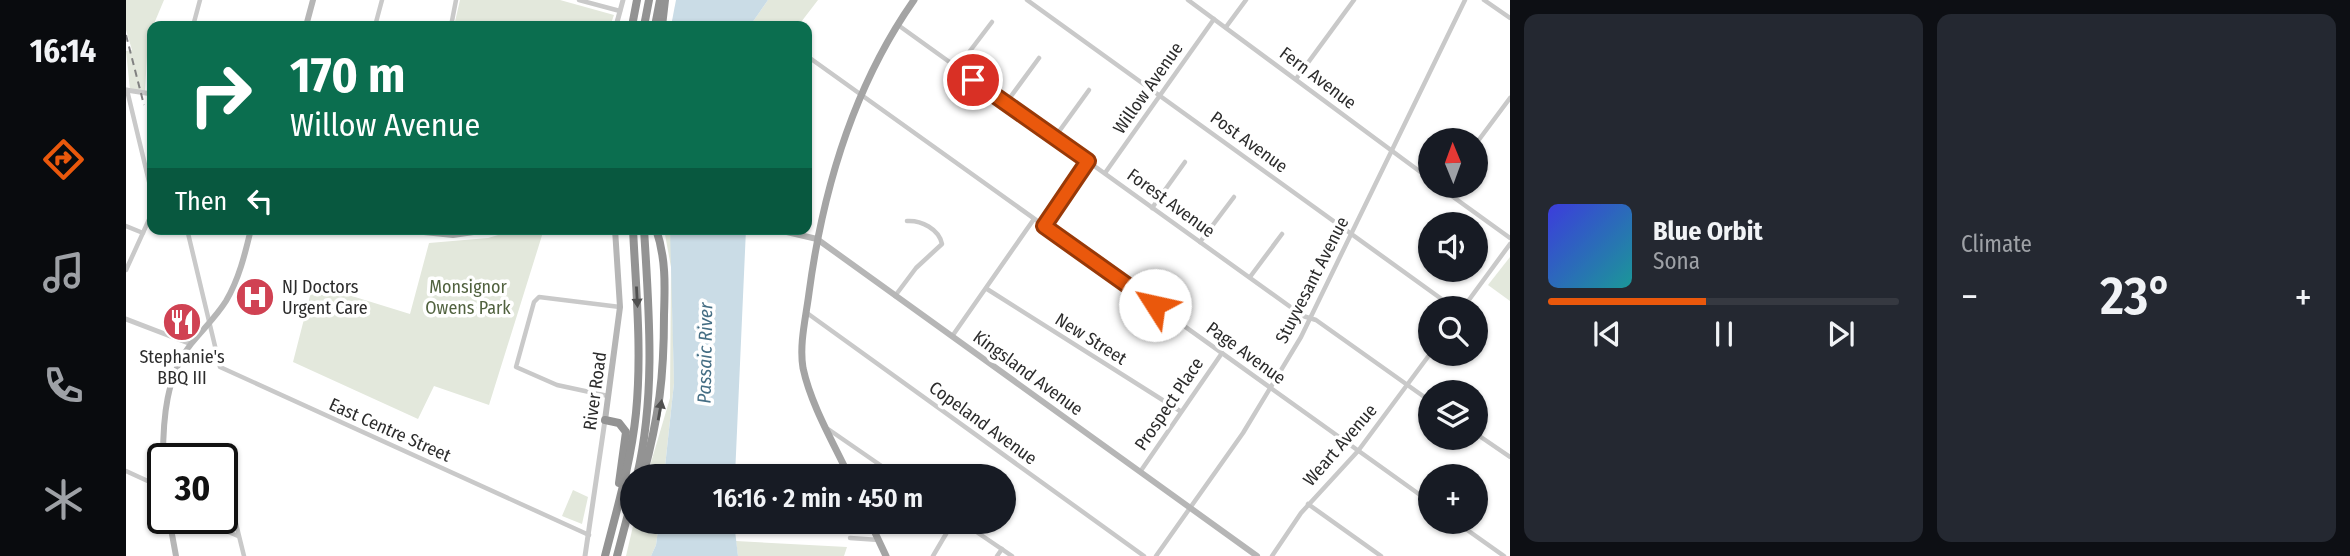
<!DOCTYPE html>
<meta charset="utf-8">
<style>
body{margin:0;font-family:"Fira Sans Condensed",sans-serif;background:#242831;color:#f1f3f6;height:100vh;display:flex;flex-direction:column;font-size:26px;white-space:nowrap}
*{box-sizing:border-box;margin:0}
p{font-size:23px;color:#9ea1a6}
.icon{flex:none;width:38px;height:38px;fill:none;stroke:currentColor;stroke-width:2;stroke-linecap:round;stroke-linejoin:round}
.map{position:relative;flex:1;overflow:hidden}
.panel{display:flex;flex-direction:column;gap:14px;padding:14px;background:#0d0f14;width:840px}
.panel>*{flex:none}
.hud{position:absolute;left:21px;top:21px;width:665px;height:214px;border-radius:14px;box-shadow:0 2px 5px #0004;background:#0b6e4f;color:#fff;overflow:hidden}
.needle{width:46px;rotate:359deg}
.buttons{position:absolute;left:1292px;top:128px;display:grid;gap:14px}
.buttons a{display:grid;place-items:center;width:70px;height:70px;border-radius:50%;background:#171b24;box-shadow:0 2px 5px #0004;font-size:35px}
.speed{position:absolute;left:21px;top:443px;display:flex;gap:14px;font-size:35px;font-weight:700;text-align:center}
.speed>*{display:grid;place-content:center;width:91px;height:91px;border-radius:50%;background:#171b24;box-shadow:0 2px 5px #0004;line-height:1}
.speed .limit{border:4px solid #111;border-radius:10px;background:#fff;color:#111}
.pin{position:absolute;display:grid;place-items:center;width:60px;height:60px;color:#fff;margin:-30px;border:4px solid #fff;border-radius:50%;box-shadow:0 2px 7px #0007}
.me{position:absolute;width:77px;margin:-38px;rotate:305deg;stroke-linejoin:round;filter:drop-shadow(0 0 5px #0008)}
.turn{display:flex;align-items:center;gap:24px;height:147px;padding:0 28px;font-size:32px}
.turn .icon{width:91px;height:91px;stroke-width:2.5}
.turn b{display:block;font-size:49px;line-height:60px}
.then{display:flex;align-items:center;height:66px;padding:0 28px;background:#0003;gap:14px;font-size:26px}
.big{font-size:52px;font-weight:600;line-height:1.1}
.panel .widget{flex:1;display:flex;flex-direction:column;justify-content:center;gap:10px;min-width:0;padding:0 24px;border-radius:14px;background:#242831}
.song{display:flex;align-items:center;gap:21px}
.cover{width:84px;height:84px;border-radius:10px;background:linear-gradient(135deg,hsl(240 70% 55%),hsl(180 70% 35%))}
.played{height:7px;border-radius:4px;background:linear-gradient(90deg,#ea580c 45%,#363941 45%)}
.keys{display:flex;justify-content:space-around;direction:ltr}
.heat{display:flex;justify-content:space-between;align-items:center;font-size:38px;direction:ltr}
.panel .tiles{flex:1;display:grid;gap:14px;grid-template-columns:repeat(2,1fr)}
.trip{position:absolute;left:494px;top:464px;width:396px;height:70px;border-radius:35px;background:#171b24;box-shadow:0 2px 5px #0004;font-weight:600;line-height:70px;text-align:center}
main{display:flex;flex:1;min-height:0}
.tab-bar{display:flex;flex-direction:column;width:126px;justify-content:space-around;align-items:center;background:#090b0e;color:#9ea1a6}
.tab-bar .icon{width:49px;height:49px}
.tab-bar .selected{color:#ea580c}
.tab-bar b{font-size:32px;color:#f1f3f6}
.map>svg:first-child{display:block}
.green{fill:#e3e8dc}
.water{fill:#cadce6}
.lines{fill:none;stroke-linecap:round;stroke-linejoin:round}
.minor{stroke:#c9c9c9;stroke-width:4.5}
.tertiary{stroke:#c9c9c9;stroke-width:5}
.secondary{stroke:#b6b6b6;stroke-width:6}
.primary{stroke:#a4a4a4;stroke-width:7}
.motorway{stroke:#939393;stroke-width:8}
.rail{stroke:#818181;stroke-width:2;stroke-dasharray:7 5;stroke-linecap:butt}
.oneway{fill:#505050}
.route-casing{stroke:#983908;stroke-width:18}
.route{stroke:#ea580c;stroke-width:12}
.labels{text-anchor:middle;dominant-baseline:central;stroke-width:7;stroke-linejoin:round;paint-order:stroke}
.street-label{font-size:18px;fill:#2c2c2c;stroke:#fff}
.poi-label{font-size:18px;fill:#2c2c2c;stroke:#fff;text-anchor:start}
.park-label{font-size:18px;fill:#51623f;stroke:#fff}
.water-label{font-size:19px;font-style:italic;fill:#456e84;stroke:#fff}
</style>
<main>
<nav class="tab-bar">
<b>16:14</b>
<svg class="icon selected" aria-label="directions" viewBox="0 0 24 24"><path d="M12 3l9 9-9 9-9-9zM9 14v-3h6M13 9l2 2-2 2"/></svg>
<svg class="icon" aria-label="music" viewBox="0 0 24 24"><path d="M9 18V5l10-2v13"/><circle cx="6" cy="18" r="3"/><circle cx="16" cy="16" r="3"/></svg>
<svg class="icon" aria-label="phone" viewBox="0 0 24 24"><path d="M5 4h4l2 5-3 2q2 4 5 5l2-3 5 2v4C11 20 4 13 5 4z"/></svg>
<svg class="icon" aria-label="climate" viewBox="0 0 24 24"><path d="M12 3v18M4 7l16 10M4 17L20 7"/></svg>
</nav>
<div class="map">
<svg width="1384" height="556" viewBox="0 0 1384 556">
<rect width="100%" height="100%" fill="#fff"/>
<g class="green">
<path d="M0,0H38L22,38L19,91L4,90L0,51L6,50L0,30Z"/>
<path d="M334,0H434L488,15L484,26H328Z"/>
<path d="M642,0H692L672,26H650L643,21L639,26L626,23Z"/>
<path d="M392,229H418L363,405L308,386L292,419L167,362L187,284L284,314L303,243L362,238Z"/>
<path d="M538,229H544L545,241L548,383L538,476H521L544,398L545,267Z"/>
<path d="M1384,257V301L1362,285Z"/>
<path d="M447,490L462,497L456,524L436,516Z"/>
<path d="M508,522H533L530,545L525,556H500Z"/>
<path d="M610,541L721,547L718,556H612Z"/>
</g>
<g class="water">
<path d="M550,0H642L624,26H545Z"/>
<path d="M544,229H620L609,476H538L548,383Z"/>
<path d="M533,522H608L612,556H525L530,545Z"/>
</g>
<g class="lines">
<g class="minor">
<path d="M453,0L494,11"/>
<path d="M901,0L1328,308"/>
<path d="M1062,0L1304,179"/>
<path d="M1358,0L1384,18"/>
<path d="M772,25L1177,316L1190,320L1304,401"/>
<path d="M67,26L74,0"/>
<path d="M249,26L256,0"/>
<path d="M325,26L330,0"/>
<path d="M1100,27L1120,0"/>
<path d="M681,56L1304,502"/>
<path d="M831,68L866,22"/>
<path d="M1170,79L1228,0"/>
<path d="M1,90L26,194"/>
<path d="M880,103L913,58"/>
<path d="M929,137L963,90"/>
<path d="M1349,145L1384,98"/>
<path d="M979,173L1088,19"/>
<path d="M1312,186L1384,238"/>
<path d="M1026,208L1059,162"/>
<path d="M0,226L17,233"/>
<path d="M918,226L962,161"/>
<path d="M61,229L94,367L463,535"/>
<path d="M1074,242L1108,197"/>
<path d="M0,270L26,213"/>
<path d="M1124,277L1156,234"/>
<path d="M861,289L1054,411"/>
<path d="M769,296L790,268L816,244C813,229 795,220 781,221"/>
<path d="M1337,308L1384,244"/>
<path d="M681,313L1018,556"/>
<path d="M827,335L908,219"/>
<path d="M482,396L431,385L390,367L408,302L413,297L494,307"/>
<path d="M702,429L770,476"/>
<path d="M1349,433L1384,457"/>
<path d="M0,471L37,488"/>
<path d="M97,471L118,556"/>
<path d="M1014,472L1096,353"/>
<path d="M1182,504L1255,556"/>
<path d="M70,518L112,536"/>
<path d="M836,522L886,556"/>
<path d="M1330,522L1378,556"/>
<path d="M724,538L753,540"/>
<path d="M807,556L827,522"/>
<path d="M871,556L876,549"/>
<path d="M1030,556L1117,433L1175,337L1339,0"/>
<path d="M1146,556L1175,513L1232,451L1304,354"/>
</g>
<g class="tertiary">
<path d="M490,26L497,0"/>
<path d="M0,90L26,94"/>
<path d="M0,319L65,344"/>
<path d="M459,556L479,420"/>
</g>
<g class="secondary">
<path d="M180,26L187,0"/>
<path d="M269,229L327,235L368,229"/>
<path d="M648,229L691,239L1131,556"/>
<path d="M479,420L494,307L489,229"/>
<path d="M37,458C37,419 40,376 65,344C77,329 90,317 100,301C113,279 119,254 125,229"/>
<path d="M43,518L50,556"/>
</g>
<g class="primary">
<path d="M723,476C707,442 685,405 677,368C673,344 680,317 683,293C697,188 727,87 788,0"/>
<path d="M744,522L760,556"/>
</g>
<g class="motorway">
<path d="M506,26L511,0"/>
<path d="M518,26L523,0"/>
<path d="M529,26L534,0"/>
<path d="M536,26L539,0"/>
<path d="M479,420L493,423L500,432L493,483"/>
<path d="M511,476C530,394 523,312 518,229"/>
<path d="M517,476C533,416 538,378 538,315C539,285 540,258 530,229"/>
<path d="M479,556C491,509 505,462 510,413C516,352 510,290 507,229"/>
<path d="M491,556L506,499"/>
</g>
<path class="rail" d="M0,35L18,105"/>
</g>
<defs><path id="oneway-solid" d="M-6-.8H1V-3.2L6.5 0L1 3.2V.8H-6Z" transform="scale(1.75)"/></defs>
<g class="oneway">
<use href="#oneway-solid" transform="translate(511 297) rotate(87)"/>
<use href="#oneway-solid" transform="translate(534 410) rotate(-80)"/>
</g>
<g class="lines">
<g class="route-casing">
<path id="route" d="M847,80L962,161L918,226L1029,305"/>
</g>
<use href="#route" class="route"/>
</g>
<defs>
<g id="hospital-disc" transform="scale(2.0125)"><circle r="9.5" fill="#d04253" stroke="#fff"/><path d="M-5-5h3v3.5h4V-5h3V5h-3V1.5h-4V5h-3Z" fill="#fff"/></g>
<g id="restaurant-disc" transform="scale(2.0125)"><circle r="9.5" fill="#d04253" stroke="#fff"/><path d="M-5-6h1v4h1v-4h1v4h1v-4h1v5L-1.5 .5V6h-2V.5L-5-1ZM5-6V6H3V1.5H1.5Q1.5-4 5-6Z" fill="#fff"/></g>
</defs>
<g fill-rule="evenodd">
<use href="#hospital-disc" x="129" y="297"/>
<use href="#restaurant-disc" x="56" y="322"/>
</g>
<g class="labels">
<g class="street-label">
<text transform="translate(1192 78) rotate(37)">Fern Avenue</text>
<text transform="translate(1022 88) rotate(-55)">Willow Avenue</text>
<text transform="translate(1123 142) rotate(36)">Post Avenue</text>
<text transform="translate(1045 203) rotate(36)">Forest Avenue</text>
<text transform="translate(1186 280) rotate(-63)">Stuyvesant Avenue</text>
<text transform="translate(965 339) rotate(32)">New Street</text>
<text transform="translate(1120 353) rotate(36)">Page Avenue</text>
<text transform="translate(902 373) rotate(36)">Kingsland Avenue</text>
<text transform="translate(469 391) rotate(-82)">River Road</text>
<text transform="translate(1043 404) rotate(-56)">Prospect Place</text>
<text transform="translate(857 423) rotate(36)">Copeland Avenue</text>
<text transform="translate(264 430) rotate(24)">East Centre Street</text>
<text transform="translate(1214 445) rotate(-49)">Weart Avenue</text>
</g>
<g class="poi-label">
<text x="156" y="287">NJ Doctors<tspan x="156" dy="21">Urgent Care</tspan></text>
<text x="56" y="357" text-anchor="middle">Stephanie's<tspan x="56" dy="21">BBQ III</tspan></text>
</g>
<g class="park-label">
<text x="342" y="287">Monsignor<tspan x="342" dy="21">Owens Park</tspan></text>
</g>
<g class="water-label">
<text transform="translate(579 353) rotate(-89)">Passaic River</text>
</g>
</g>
</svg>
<div class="buttons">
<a><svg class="needle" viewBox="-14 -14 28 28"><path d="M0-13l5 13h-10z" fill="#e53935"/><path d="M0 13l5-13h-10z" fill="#9ea1a6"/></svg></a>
<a><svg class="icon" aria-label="sound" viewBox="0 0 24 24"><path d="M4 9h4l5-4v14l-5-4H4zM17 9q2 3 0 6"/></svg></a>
<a><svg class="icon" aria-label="search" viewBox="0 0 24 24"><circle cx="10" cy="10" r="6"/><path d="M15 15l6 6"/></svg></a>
<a><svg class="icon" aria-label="layers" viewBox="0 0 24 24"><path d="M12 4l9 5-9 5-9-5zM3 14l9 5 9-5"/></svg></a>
<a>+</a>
</div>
<div class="speed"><div class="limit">30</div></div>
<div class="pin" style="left:847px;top:80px;background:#d93025"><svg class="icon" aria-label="arrive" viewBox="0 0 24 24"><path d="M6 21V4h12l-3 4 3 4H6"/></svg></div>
<svg class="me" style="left:1029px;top:305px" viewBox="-20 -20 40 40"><circle r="19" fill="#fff"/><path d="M0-13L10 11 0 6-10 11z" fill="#ea580c"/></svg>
<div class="trip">16:16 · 2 min · 450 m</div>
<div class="hud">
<div class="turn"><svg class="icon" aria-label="right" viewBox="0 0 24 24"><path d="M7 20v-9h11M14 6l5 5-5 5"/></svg><div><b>170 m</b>Willow Avenue</div></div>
<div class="then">Then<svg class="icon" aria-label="left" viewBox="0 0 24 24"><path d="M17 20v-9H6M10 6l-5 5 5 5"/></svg></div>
</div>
</div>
<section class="panel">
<div class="tiles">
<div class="widget">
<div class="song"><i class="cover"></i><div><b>Blue Orbit</b><p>Sona</p></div></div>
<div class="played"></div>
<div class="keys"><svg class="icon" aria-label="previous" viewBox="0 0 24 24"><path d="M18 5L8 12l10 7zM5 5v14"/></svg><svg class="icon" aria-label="pause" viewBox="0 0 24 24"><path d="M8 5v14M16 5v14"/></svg><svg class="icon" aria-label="next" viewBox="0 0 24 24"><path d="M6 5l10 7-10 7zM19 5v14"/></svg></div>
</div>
<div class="widget"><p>Climate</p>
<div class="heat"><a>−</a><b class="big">23°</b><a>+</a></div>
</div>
</div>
</section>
</main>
